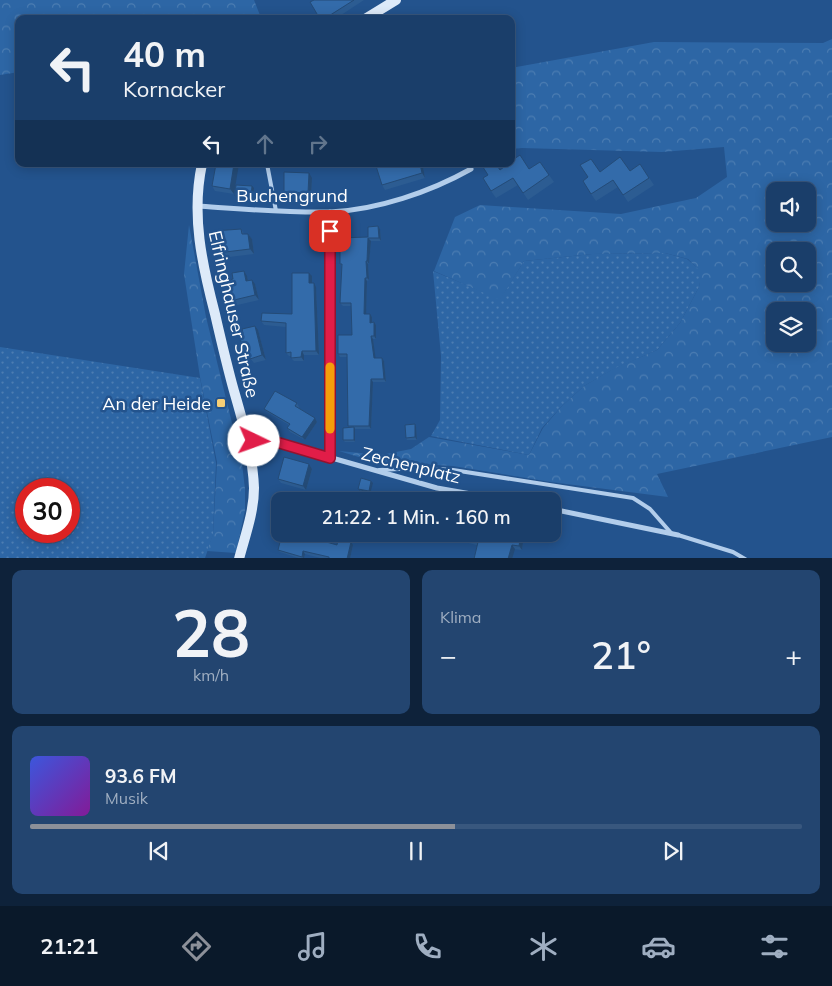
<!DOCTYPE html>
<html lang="de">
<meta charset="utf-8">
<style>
body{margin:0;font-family:Mulish,sans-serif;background:#234570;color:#f1f3f6;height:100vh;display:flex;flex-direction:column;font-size:19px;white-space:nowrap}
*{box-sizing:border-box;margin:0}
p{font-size:16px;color:#9faec1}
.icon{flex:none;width:28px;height:28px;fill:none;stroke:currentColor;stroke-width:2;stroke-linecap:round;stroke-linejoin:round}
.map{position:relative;height:558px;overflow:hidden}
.details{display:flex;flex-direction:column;gap:12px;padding:12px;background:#0e223a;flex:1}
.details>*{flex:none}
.hud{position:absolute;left:15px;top:15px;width:500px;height:152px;border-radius:10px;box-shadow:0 2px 12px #0003,0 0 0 1px #38577e;background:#1a3e6a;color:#f1f3f6;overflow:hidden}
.tools{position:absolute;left:766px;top:182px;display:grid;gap:10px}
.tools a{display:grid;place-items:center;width:50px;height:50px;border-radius:10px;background:#1a3e6a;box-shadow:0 2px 12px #0003,0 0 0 1px #38577e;font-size:25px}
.speed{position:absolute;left:15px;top:478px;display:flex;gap:10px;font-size:25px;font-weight:700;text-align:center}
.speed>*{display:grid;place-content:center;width:65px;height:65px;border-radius:50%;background:#1a3e6a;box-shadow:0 2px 12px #0003,0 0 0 1px #38577e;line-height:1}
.speed .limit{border:8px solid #d22;background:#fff;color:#111}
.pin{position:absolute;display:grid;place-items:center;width:42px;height:42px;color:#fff;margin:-21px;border-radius:10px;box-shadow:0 2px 8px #0006}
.me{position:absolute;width:55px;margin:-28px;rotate:93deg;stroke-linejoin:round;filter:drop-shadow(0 0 4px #0008)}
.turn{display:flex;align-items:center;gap:18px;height:105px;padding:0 25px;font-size:22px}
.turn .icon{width:65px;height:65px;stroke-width:2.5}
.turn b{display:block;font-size:35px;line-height:42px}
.lanes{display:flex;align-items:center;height:48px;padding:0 25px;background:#0003;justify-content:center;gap:25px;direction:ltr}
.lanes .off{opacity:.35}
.big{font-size:38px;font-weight:600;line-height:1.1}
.details .card{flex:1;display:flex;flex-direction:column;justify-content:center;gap:8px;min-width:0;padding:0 18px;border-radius:10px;background:#234570}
.details .dial{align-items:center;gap:0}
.dial b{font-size:65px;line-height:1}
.song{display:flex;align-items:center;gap:15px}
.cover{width:60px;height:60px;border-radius:8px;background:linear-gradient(135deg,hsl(230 70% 55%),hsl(290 70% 35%))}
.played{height:5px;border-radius:2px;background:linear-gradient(90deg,#8c9099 55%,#38577e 55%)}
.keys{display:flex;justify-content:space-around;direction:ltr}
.heat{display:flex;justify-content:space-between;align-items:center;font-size:28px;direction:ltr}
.details .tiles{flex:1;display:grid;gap:12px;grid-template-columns:1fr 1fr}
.card:last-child{grid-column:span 2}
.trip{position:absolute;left:271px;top:492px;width:290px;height:50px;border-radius:10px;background:#1a3e6a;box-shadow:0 2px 12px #0003,0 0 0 1px #38577e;font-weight:600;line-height:50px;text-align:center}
.tabs{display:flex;height:80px;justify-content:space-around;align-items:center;background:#0a192a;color:#9faec1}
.tabs .icon{width:35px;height:35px}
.tabs .current{color:#8c9099}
.tabs b{font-size:22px;color:#f1f3f6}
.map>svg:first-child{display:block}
.grass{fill:url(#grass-dots);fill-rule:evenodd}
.forest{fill:url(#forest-crowns);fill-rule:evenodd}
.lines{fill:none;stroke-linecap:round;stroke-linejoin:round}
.service{stroke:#b2cdeb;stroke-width:4}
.minor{stroke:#b2cdeb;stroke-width:5}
.secondary{stroke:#ddeaf9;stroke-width:10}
.wall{fill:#2c5c92}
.shaded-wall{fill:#244b77}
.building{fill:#336baa;stroke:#244b77}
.route-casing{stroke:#92132f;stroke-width:12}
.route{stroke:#e11d48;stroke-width:9}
.slow{stroke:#f59e0b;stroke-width:9}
.poi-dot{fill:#f6ce75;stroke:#23538d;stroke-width:2}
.labels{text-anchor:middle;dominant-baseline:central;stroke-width:5;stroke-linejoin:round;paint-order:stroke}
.street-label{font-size:18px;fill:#fff;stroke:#23538d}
.poi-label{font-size:18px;fill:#fff;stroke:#23538d;text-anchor:end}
</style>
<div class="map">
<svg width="832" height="559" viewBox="0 0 832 559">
<defs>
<pattern id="grass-dots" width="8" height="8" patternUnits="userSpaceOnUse" patternTransform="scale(1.25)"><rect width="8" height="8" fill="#2d66a5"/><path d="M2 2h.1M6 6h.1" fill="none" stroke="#4c7db2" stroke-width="1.8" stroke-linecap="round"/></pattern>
<pattern id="forest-crowns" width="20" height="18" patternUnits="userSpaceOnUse" patternTransform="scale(1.25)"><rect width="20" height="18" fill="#2d66a5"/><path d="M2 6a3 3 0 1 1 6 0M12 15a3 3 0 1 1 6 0" fill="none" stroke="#4c7db2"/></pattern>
</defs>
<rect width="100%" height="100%" fill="#23538d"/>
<g class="grass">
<path d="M665,253L687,259L702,272L699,287L680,323L657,350L612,370L584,386L561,407L542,428L529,455L431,436L440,420L441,356L433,271L500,299L524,261L592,254Z"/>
<path d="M0,347L200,378L216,463L213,535L205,558H0ZM26,489H69V531H26Z"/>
</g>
<g class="forest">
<path d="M0,0H254L261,18L19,19V72L0,75Z"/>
<path d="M832,39V437L657,474L668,497L551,482L453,466L372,461L339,451L381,455L411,449L429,437L529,455L543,428L561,407L584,386L613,369L657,350L680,323L699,287L701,272L688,259L665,253L592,254L524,261L500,300L434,271L455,217L480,205L621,214L696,198L727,177L724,147L662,152L522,148L511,149V68L654,42L823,43ZM775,191H808V224H775ZM775,251H808V284H775ZM775,311H808V344H775Z"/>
<path d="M189,225L206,317L242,464L245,489V510L236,553L207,551L213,534L217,462L200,377L184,274Z"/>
</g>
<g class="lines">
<g class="service">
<path d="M267,164L276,211"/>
<path d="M379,470L419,468L453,470L633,498L650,509L672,534"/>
<path d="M678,535L733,552L745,559"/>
</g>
<g class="minor">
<path d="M197,206C241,209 286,213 330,212C377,210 430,192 471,169"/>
<path d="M330,212V458"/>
<path d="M247,441L276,442L437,488L511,501"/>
<path d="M552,509L678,535"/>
</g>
<g class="secondary">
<path d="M365,19L396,0"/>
<path d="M202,164C191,215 202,264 215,314C221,340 227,366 234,391C243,422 253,456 254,488C254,512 245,536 239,559"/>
</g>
</g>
<g class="wall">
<path d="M314,0H364L335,19H320Z"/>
<path d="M540,162L554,182L528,200L518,185L496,198L491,191L488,175L500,170L530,169Z"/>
<path d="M216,164L234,194L215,191L212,186Z"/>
<path d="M383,164H432L423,167L425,178L385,190L382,185Z"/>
<path d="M640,164L654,185L628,202L618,187L596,201L591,194L588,177L600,172L630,171Z"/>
<path d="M312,178L311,198L288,197L284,192Z"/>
<path d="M254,188L253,200L237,198L235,196Z"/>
<path d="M378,226L380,229L381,241H371L369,264H368L369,280L367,281L366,314H370L372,317V322H374L376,325V339H373L375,358H382L384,361L386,382H373L371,429H355V442H345L343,440L349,427L348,426L347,357H340L338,354L352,335L351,306H343L340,303L342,267L340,264L368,237Z"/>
<path d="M241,229L244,234H248L252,239L254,254L221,258L217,253Z"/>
<path d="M247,276L248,281L255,284L259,300L233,306L230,301Z"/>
<path d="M312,276V283L316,287L319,355H304V361H294L291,358V356H289L286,353V327L264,325L261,321L292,314Z"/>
<path d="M258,330L266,360L254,363L250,358H248L245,354Z"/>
<path d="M297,403L299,407V408L315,418L317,422L305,440L290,432L287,428L289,425L267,412L264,409Z"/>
<path d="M415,424L416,427L417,440H407L406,438Z"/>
<path d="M309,464L312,469L306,490L281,483L278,479Z"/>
<path d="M282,534H309L308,536L337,545H353L350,559H324L305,554L304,559H301L280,552L278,550Z"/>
<path d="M444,534H524L522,550L477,545L447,538Z"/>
</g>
<g class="shaded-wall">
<path d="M234,164H239L234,194L230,189Z"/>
<path d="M420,164L423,167L425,178L422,173Z"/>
<path d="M309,173L312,178L311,198L308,193Z"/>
<path d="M252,186L254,188L253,200L251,197Z"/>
<path d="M378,226L380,229L381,241L379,238Z"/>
<path d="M248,234L252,239L254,254L250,249Z"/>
<path d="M368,238L371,241L369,264L367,261Z"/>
<path d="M366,261L368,264L369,280L367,278Z"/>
<path d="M244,271L247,276L249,286L246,281Z"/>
<path d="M309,273L312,276V287L309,283Z"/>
<path d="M365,278L367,281L366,317L364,314Z"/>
<path d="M252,280L255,284L259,300L255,295Z"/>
<path d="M314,283L316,287L319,355L316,351Z"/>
<path d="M370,314L372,317V325L370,323Z"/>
<path d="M374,322L376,325V339L374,336Z"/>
<path d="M255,326L258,330L266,360L262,355Z"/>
<path d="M371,336L373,339L376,361L374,358Z"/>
<path d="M302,351L304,355V361L301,357Z"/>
<path d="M382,358L384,361L386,382L384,379Z"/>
<path d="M371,379L373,382L371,429L369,426Z"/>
<path d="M315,418L317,422L305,440L302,437Z"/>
<path d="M415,424L416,427L417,440L415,437Z"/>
<path d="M354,427L355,429V442L354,440Z"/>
<path d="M309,464L312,469L306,490L303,486Z"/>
<path d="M371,481L373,483L370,494L369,491Z"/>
<path d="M385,495L388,500V501H383Z"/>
<path d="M521,534H524L522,550L519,546Z"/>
<path d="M351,542L353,545L350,559H347Z"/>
<path d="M512,545L515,549L512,559H508Z"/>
<path d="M303,551L305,554L304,559L302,557Z"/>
</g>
<g class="building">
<path d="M314,0H354L324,19H320L310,2Z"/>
<path d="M520,155L529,169L540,162L549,175L523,193L513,178L491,191L483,178L488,175L481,164H496L500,170L508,164H511V161Z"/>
<path d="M620,157L630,171L640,164L649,178L623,195L613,180L591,194L583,181L588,177L580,165L591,159L600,172Z"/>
<path d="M216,164H234L230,189L212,186Z"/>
<path d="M383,164H420L422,173L382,185L376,166Z"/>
<path d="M284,172L309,173L308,193L284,192Z"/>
<path d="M236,185L252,186L251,197L235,196Z"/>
<path d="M378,226L379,238H368L367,261H366L367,278H365L364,314H370V323L374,322V336H371L374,358H382L384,379H371L369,426H348L347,354H338V335H352L351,303H340L342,264H340V238L368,237V227Z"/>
<path d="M241,229L242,234H248L250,249L217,253L214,231Z"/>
<path d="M244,271L246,281L252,280L255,295L230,301L225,281L233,279L232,273Z"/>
<path d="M292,273H309V283H314L316,351H302L301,357L291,358V352L286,353V323L261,321L262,313L292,314Z"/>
<path d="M255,326L262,355L250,359L249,353L245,354L239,335L243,334L242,329Z"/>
<path d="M275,391L297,403L295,406L315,418L302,437L287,428L290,424L264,409Z"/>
<path d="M415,424V437L406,438L405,425Z"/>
<path d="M354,427V440H343V428Z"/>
<path d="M284,457L309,464L303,486L278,479Z"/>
<path d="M361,478L371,481L369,491L358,489Z"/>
<path d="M360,490L385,495L383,501H357Z"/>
<path d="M295,498L308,501H295Z"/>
<path d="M282,534H306L305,536L337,545L338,539L351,542L347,559H329V557L303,551L302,557L278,550Z"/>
<path d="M444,534H521L519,546L512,545L508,559H474L478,542Z"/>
</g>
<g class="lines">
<g class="route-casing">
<path id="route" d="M254,441L276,442L330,458V231"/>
</g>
<use href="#route" class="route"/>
<path class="slow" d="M330,367V429"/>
</g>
<rect class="poi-dot" x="216" y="398" width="10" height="10" rx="2.5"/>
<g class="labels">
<g class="street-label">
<text x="292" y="195">Buchengrund</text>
<text transform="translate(234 314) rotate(77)">Elfringhauser Straße</text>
<text transform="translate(411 465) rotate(14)">Zechenplatz</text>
</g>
<g class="poi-label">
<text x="211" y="403">An der Heide</text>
</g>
</g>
</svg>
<div class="tools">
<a><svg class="icon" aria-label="sound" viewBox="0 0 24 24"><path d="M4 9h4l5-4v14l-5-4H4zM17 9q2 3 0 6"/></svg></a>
<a><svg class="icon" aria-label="search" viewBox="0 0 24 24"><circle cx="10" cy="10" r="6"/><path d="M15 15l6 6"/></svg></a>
<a><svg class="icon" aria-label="layers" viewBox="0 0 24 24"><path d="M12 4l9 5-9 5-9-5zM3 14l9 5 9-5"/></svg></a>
</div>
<div class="speed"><div class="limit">30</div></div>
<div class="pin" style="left:330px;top:231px;background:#d93025"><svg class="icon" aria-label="arrive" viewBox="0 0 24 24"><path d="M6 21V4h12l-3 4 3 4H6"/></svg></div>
<svg class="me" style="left:254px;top:441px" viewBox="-20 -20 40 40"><circle r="19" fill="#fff"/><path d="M0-13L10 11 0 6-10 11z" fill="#e11d48"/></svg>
<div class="trip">21:22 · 1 Min. · 160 m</div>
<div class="hud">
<div class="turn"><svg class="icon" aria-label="left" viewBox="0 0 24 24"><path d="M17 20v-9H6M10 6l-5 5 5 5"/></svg><div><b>40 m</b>Kornacker</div></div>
<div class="lanes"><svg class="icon" aria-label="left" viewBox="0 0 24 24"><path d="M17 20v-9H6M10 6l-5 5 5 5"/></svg><svg class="icon off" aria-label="ahead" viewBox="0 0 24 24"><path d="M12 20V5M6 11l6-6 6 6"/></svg><svg class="icon off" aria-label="right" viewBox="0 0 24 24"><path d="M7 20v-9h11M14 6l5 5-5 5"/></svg></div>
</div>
</div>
<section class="details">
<div class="tiles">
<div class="card dial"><b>28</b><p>km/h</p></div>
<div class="card"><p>Klima</p>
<div class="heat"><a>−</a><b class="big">21°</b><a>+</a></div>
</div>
<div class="card">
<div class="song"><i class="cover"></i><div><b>93.6 FM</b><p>Musik</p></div></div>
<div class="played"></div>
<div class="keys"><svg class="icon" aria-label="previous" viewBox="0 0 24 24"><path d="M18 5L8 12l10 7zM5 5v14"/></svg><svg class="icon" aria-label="pause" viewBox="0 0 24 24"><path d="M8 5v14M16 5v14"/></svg><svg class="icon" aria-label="next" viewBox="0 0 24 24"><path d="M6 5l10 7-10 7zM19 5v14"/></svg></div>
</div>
</div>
</section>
<nav class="tabs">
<b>21:21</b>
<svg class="icon current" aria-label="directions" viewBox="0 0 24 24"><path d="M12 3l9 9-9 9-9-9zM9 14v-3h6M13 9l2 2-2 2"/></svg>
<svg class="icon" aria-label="music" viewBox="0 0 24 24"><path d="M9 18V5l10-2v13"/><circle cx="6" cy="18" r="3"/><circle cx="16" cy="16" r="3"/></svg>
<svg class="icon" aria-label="phone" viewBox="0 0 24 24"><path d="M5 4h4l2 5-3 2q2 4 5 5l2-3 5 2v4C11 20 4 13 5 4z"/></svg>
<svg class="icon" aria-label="climate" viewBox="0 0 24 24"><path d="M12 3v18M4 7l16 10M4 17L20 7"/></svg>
<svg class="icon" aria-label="car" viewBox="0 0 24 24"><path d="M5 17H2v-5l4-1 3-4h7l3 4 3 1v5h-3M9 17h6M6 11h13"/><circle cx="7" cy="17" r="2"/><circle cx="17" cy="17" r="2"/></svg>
<svg class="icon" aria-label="filters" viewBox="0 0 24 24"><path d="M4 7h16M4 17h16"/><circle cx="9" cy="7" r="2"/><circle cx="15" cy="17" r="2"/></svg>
</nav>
